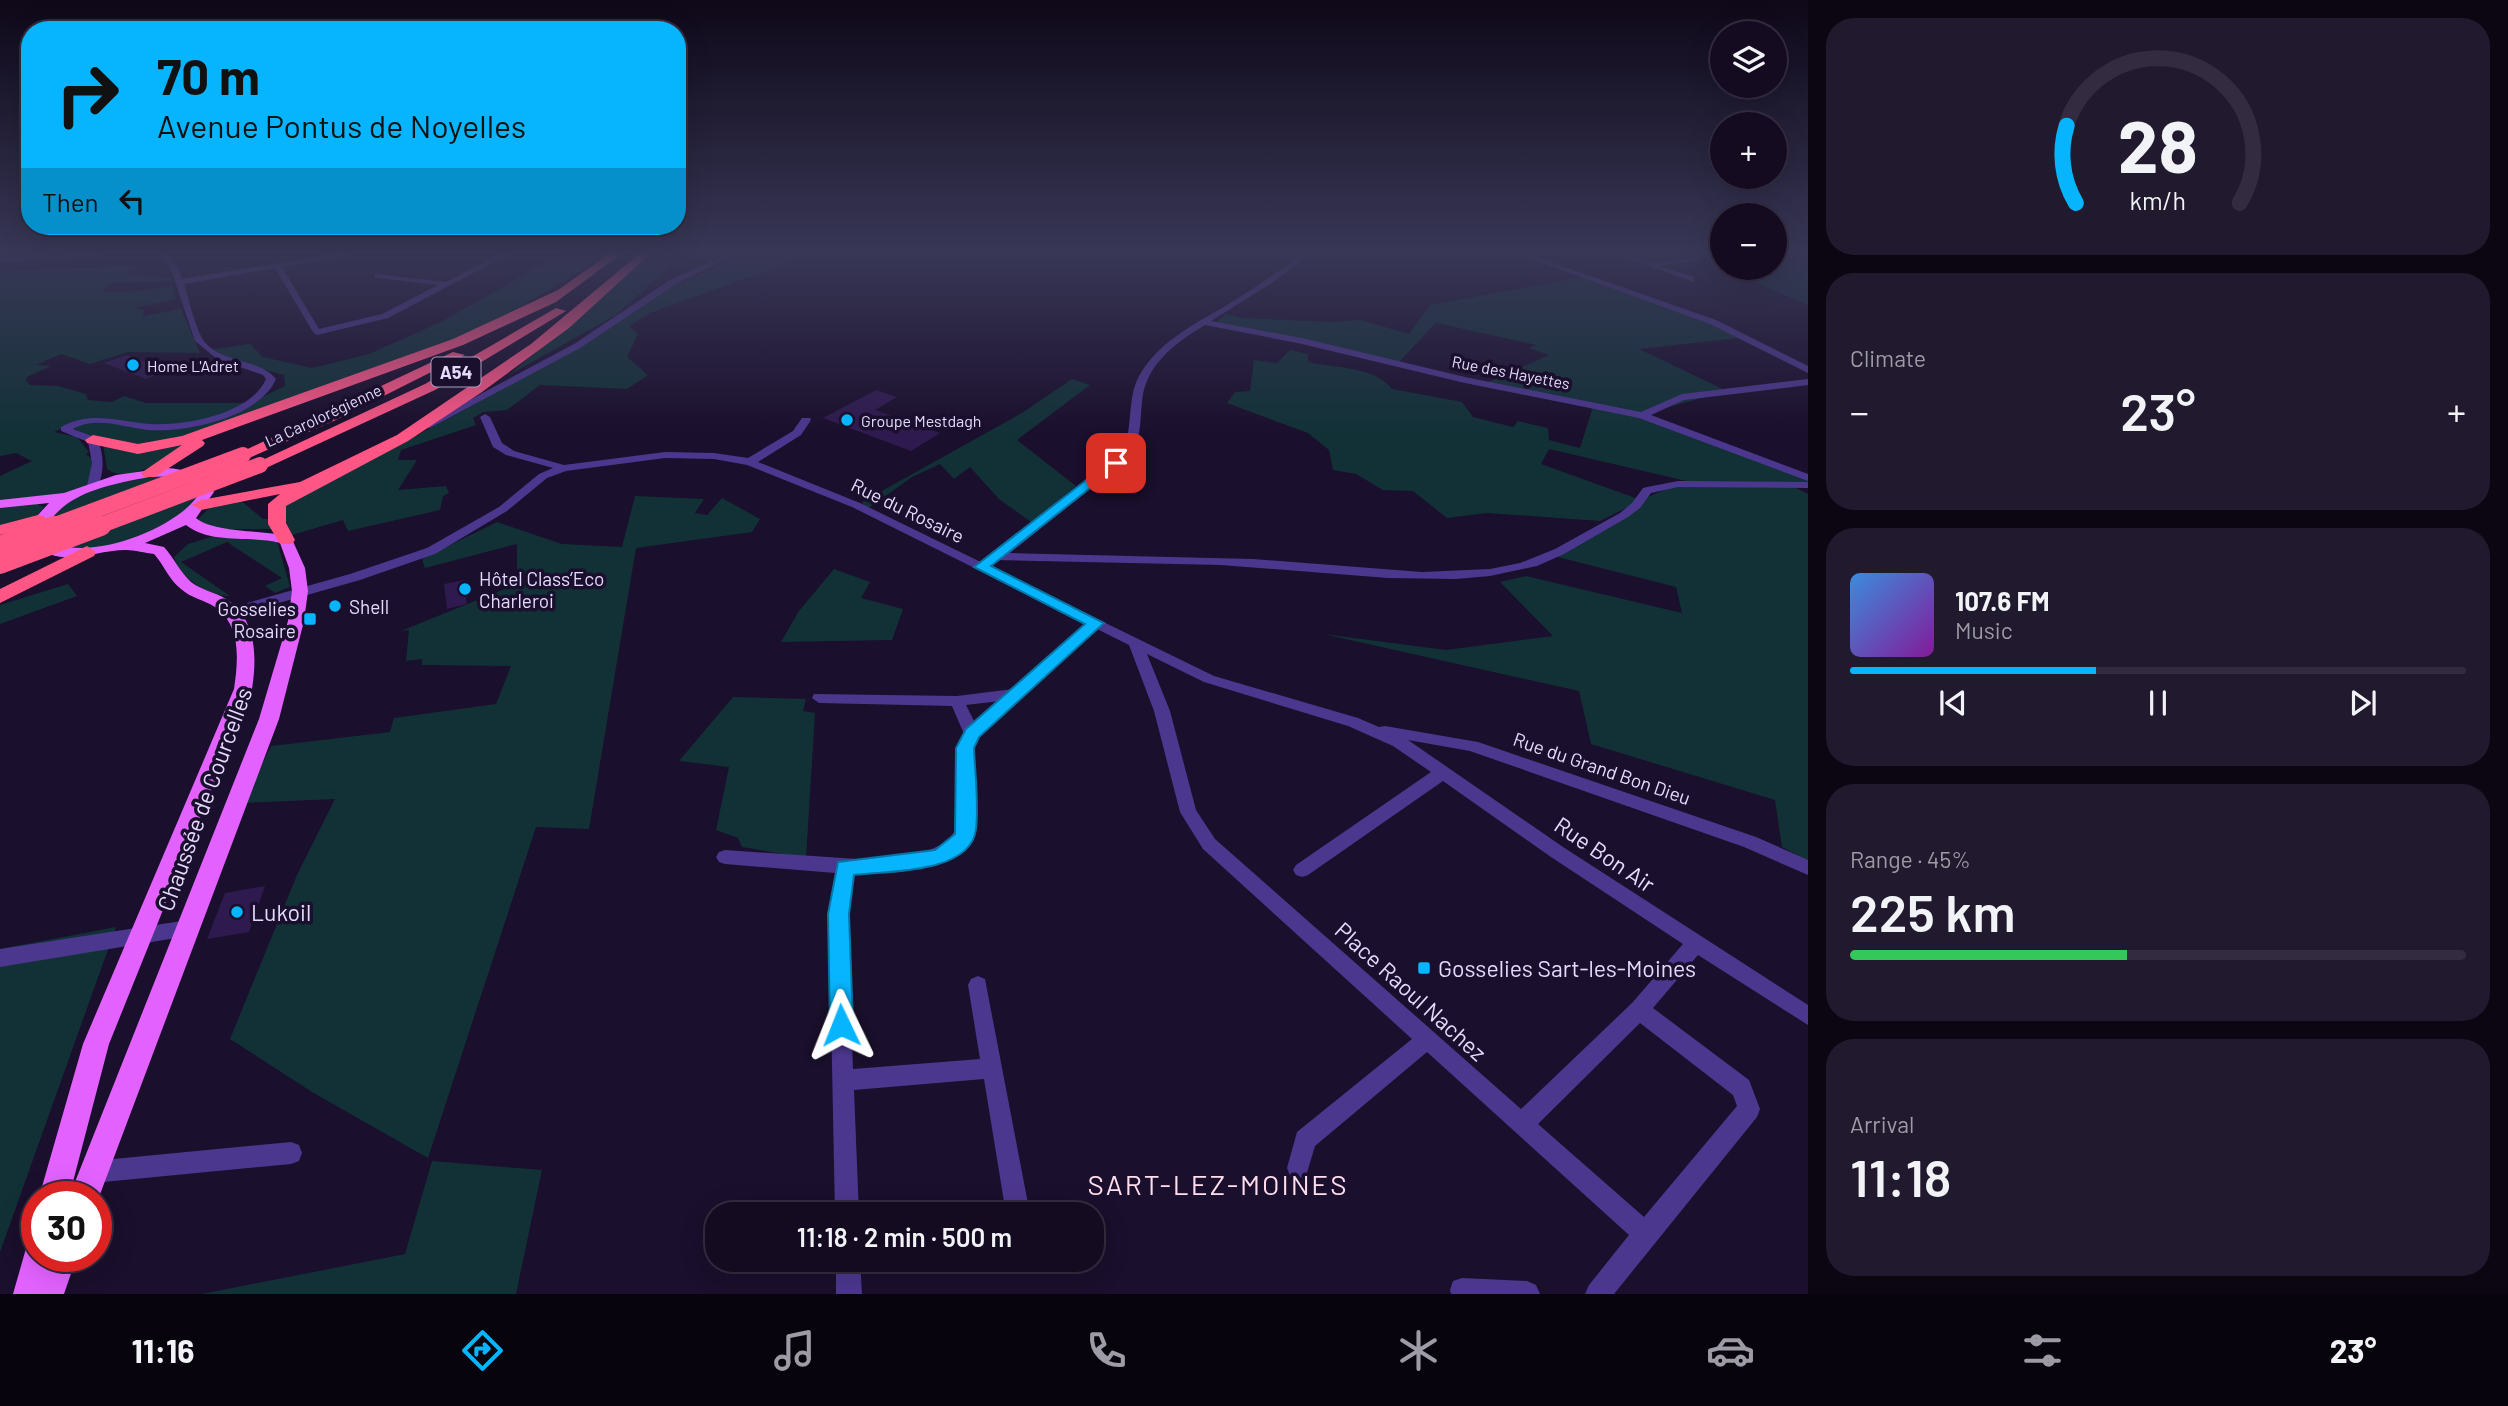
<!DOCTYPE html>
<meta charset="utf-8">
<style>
body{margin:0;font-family:Barlow,sans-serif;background:#21192e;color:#f1f3f6;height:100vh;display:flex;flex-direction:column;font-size:26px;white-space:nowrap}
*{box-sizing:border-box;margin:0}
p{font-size:23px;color:#9d9ba5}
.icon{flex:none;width:38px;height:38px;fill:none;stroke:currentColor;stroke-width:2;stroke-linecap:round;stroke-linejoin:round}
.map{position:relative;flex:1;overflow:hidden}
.panel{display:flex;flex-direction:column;gap:18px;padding:18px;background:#0b0612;width:700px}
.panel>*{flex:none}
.hud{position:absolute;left:21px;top:21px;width:665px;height:214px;border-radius:28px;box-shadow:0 7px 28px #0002,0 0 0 2px #332b3f;background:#07b5ff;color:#111;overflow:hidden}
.buttons{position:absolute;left:1710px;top:21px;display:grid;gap:14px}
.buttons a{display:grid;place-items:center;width:77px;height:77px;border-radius:50%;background:#140b21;box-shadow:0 7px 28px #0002,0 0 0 2px #332b3f;font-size:35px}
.speed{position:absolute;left:21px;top:1181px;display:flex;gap:14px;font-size:35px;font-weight:700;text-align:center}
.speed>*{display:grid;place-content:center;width:91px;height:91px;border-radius:50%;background:#140b21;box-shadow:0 7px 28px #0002,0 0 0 2px #332b3f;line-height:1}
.speed .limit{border:10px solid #d22;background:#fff;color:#111}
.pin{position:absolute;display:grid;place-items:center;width:60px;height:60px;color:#fff;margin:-30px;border-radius:14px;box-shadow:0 4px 10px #0006}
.me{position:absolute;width:77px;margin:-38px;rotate:358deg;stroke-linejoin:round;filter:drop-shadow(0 0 5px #0008)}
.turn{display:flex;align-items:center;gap:24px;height:147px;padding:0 21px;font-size:32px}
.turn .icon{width:91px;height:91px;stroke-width:2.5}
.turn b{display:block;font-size:49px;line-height:60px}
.then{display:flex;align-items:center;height:66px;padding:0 21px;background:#0003;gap:14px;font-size:26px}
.big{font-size:52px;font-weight:600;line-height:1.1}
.panel .widget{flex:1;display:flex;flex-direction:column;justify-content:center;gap:10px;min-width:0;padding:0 24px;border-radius:28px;background:#21192e}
.panel .dial{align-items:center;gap:0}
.dial svg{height:182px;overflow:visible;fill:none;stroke:#332b3f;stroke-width:7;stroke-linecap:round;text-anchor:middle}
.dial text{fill:#f1f3f6;stroke:none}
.song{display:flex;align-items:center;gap:21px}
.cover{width:84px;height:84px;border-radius:10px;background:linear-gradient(135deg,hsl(210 70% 55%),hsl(290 70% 35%))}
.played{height:7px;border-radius:4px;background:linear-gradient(90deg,#07b5ff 40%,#332b3f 40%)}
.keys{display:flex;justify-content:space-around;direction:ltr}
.heat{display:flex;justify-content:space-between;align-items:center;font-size:38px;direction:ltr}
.charge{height:10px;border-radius:5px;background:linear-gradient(90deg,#34c759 45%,#332b3f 0)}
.trip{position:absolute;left:705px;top:1202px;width:399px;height:70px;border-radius:28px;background:#140b21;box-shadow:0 7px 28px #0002,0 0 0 2px #332b3f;font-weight:600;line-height:70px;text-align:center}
.tabs{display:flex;height:112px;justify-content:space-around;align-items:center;background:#08040d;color:#9d9ba5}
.tabs .icon{width:49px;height:49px}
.tabs .on{color:#07b5ff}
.tabs b{font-size:32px;color:#f1f3f6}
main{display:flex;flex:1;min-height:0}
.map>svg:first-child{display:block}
.green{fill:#123137;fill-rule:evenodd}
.building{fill:#2f1a4f}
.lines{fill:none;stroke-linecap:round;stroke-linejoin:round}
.minor{fill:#4c378e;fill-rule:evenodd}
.major{fill:#e362ff;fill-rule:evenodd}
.highway{fill:#ff5686;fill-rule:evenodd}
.highway-bridge-far1{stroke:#ff5686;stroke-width:16}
.highway-bridge{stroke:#ff5686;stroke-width:20}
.route{fill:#07b5ff;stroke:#0576a6;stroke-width:2}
.poi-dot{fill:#07b5ff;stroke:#1a0f2c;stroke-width:2.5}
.labels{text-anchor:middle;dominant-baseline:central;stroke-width:7;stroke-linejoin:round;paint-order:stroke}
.far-poi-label{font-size:16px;fill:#e6dbff;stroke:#1a0f2c;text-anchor:start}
.far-street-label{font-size:16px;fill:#e6dbff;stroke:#1a0f2c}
.shield{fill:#1a0f2c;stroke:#a99ec0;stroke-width:2}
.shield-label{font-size:18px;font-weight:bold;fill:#e6dbff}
.street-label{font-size:19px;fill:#e6dbff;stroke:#1a0f2c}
.poi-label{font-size:19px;fill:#e6dbff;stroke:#1a0f2c;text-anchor:start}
.near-street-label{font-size:23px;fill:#e6dbff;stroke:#1a0f2c}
.near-poi-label{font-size:23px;fill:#e6dbff;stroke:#1a0f2c;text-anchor:start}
.near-quarter-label{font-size:28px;letter-spacing:2px;fill:#ffddec;stroke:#1a0f2c}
</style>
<main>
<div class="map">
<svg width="1808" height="1294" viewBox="0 0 1808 1294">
<rect width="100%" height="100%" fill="#1a0f2c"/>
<g class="green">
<path d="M561,254H603C483,343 333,386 194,439C174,453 131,487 107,469L103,444L73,428L81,420L54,432L77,437L89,452L86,454L96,462L93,486L171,473L207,492L171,528L87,552L34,535L73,495L0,505V476L32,461L16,453L0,456V271L134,266L125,273L173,278L172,281L111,283L103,292L141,291L173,286L176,299L134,308L144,310L143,316L181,309L200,353L128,352L90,364L61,354L36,365L51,366L27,377L26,380L30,385L58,386L86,394L88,400L112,402L124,396L146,403H250L285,386L284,375L231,361L208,350L250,344L263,357L312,368L369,354L439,323Z"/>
<path d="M651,254H684L616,315L509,375Z"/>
<path d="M747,254H797L799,259L650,313L629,326L638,334L627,357L648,375L627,389L540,385L507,410L483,412L473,418L476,425L401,450L398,460H417L398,490L446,486L449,493L443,496L440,510L348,531L343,520L292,535L284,517V506L481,401L664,290Z"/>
<path d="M1703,254H1722V268H1774L1775,254H1808V305L1721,268Z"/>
<path d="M1582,277L1713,322L1747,337L1639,349L1727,391L1643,414L1808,477V485H1772L1796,488L1808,494V861L1782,847L1775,800L1591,744L1579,691L1323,634L1446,650L1553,636L1500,582L1526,576L1682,613L1676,587L1550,555L1628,513L1638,502L1600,521L1487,513L1447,518L1413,491L1383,490L1356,474L1333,470L1329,450L1308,433L1227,403L1235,392L1250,391L1254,360L1277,363L1290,350L1308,354V362C1333,368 1375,366 1392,389L1462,402L1473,417L1513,427L1518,421L1548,428L1549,440L1580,448L1593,407L1484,384L1549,355L1529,348L1536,345L1436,323L1397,364L1213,325L1226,314L1241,318L1332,322L1360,320L1409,334L1430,305ZM1549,449L1695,483L1678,484L1641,500L1541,464Z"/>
<path d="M1072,379L1090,385L1017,440L1076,486L1031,522L999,499L970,467L954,479L940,464L912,477L866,510L862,502L1022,413Z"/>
<path d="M635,496L704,499L695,513L707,515L722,498L760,519L752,532L636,548L589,829L536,827L428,1158L312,1092L230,1039L297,875L335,799L243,803L271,746L390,732L394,718L496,704L511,666L422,665V659L406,661L409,630L401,631L517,584V544L425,568L422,559L497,522L562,544L622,547Z"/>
<path d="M240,500L263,519H269L273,529H210L197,520L212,506Z"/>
<path d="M37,504L44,507L34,519L0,528V507Z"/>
<path d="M218,535L277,541L290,587L275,593L265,586L282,578L227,542L181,562L230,596C209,596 179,578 174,557L188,544Z"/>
<path d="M834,569L870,582L861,598L903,609L892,640L781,642L799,611Z"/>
<path d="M68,584L77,596L0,624V605Z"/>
<path d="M733,697L806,699L803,711L815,713L806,858L742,847L738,838L716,830L729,767L679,761Z"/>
<path d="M116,927L0,1252V949Z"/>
<path d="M432,1161L542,1170L516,1294H202L405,1254Z"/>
</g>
<g class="building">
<path d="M127,355L163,368L169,370L146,379L104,363Z"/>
<path d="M876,390L897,397L875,410L940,433L911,451L823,418Z"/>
<path d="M464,580L467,604L447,609L444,584Z"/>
<path d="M265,886L249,932L207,939L225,893Z"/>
</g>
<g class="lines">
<g class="minor">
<path d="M68,254H102L98,256L0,262V258Z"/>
<path d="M159,254H166L179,269L182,279L334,254H348L345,256L282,267L319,329L382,314L438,285L378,278H375V274L446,282L500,254H509L388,318L317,335L313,332L275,268L184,284C189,299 195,328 204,341C222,364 259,358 276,379C259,418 186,433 147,430C123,427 96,416 73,429L97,438C104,453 105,473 97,488H89L87,486L92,463L88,442L61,431V427C91,410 119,422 151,424C185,426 251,414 266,379L263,375L217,359L195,341L171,269Z"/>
<path d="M727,254H736L676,284L580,348L430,428L421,426L574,344L670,280Z"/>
<path d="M1303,254H1311L1273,282L1211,321L1302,338L1465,377L1641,412L1682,394L1808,379V385L1684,400L1651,415L1808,474V481L1639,418L1465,383L1302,344L1205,325C1175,343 1145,365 1142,402C1140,421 1141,438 1132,455L1010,553L1253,559L1422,572L1490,569L1520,563L1555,549L1620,513L1632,503L1643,488L1647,487L1678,481L1808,482V488L1678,487L1651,493L1640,508L1628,517L1564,554L1537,566L1490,576L1456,579L1388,578L1221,565L993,560L991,557L993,554L1123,451C1133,428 1127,401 1138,378C1157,342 1195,324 1227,305C1253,289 1278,272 1303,254Z"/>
<path d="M1518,254H1528L1716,320L1808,366V373L1710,324Z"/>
<path d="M1616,254H1626L1651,263L1697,258L1701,260L1660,266L1694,277V281H1691Z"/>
<path d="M485,414L490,417L502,443L514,451L564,465L665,452L714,453L748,458L793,431L802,418H810L811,420L801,435L758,462L860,503L1214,676L1358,718L1379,727L1385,726L1478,742L1756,837L1808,860V875L1744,847L1470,751L1408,740L1563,847L1808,1005V1025L1698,955L1653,1008L1749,1080L1760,1109L1757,1117L1614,1294H1585L1589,1285L1629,1235L1427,1052L1315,1146L1306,1176L1298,1179L1290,1176L1287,1168L1297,1132L1412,1039L1203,849L1180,812L1154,711L1129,645L1097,629L978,737L973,748L975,830L959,852L928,866L895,871L853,873L847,914L853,1069L980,1059L968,985L971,979L978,976L985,979L1030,1214H1006L984,1079L854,1090L859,1214H835L829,914L835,873L725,864L719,862L716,857L719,852L725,850L857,859L895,857L925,852L947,842L957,828V748L964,734L952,706L819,703L812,698L814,694L957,696L1013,689L1087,624L852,507L747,465L714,459L665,458L566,471L547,478L507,511L435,554L360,580L236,615H226L224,612L226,609L350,574L427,548L499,507L539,474L553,468L506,455L493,447L480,417ZM1147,654L1204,682L1348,726L1393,746L1431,772L1296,865L1293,870L1296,875L1302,877L1308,875L1443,781L1551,857L1683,944L1632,1003L1521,1109L1215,839L1196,810L1170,711ZM1000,701L975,723L966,705ZM1640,1023L1733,1095L1737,1106L1644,1217L1538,1124Z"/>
<path d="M188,920L195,922L197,928L195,934L188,936L0,967V949Z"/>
<path d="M291,1142L299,1145L302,1153L299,1161L291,1164L93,1183L85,1180L82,1172L85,1164L93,1161Z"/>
<path d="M836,1260H860L862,1294H836Z"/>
<path d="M1462,1278L1527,1281L1536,1285L1540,1294H1451L1450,1290L1453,1281Z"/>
</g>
<g class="major">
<path d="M166,468C187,469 202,475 214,492L196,518C213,533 266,530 291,537L305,568L308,591L304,621L279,719L99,1197L96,1203V1197H69L259,719L288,621L292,591L289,568L280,543C251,535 211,545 186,525L145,543L164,547C174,558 180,572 191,582C201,590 215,592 226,599C257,619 257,657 252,689L109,1044L69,1197H39L83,1044L234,689C238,661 242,626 215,607C204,600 191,598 181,589C169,580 164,565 154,554C145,553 135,550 126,550C89,550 56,574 26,535L36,517L49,503L0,508V500L64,493L116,475ZM149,477C169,476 186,475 200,492C181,529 73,570 42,534C61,493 107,485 149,477Z"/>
<path d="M37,1241V1256H77L64,1294H13L27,1245Z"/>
</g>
<g class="highway">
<path d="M609,254H621L556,302L463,345L202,440L205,443L203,446L155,477H143L141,473L182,445L138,454L87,443L85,440L93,435L138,444L182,436L453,339L558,290Z"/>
<path d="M639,254H650L569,328L482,392L408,441L286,506V523L295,540L292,544H280L268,524V504L280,494L201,510L192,505L201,500L300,482L397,435L531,344Z"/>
<path d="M556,308L566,311L435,390L266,468H254L252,465L425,384Z"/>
<path d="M453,352L465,355L336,420L249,458L243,460L235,455Z"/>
<path d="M38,515L44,516L47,520L44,524L0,535V525Z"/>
<path d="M87,546L96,552L94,556L0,603V589Z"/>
</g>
<g class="highway-bridge-far1">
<path d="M50,527L243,455"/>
<path d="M96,527L260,465"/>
</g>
<g class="highway-bridge">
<path d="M0,546L54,526"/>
<path d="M0,564L101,526"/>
</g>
</g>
<linearGradient id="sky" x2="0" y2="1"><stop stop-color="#0e0818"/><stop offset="0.58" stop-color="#383756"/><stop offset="1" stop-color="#383756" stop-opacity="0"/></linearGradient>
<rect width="1808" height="435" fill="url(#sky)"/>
<path class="route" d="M1112,460L1122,463L991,566L1104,623L979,737L974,748C975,774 979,803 976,829C971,874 887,871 854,875L849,914L853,1025L850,1033L841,1036L833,1033L830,1025L828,914L838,862L935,850L955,834L956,748L966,729L1085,624L974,567Z"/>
<g class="poi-dot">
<circle cx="133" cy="365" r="7"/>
<circle cx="847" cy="420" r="7"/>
<circle cx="465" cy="589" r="7"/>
<circle cx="335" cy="606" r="7"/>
<rect x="303" y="612" width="14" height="14" rx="3.5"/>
<circle cx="237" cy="912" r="7"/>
<rect x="1417" y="961" width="14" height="14" rx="3.5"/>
</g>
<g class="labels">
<g class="far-poi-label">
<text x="147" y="365">Home L'Adret</text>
<text x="861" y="420">Groupe Mestdagh</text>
</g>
<g class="far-street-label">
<text transform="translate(1511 372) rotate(11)">Rue des Hayettes</text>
<text transform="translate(323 415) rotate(-25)">La Carolorégienne</text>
</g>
<rect class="shield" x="431.5" y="357.5" width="49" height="29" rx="5"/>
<g class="shield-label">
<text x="456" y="372">A54</text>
</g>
<g class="street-label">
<text transform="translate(908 510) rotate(26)">Rue du Rosaire</text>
<text transform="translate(1602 768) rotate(19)">Rue du Grand Bon Dieu</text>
</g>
<g class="poi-label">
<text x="479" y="578">Hôtel Class‘Eco<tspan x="479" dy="22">Charleroi</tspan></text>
<text x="349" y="606">Shell</text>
<text x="296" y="608" text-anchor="end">Gosselies<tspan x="296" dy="22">Rosaire</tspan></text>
</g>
<g class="near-street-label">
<text transform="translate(204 799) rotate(-70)">Chaussée de Courcelles</text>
<text transform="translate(1605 854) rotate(34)">Rue Bon Air</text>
<text transform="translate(1411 991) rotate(42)">Place Raoul Nachez</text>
</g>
<g class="near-poi-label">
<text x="251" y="912">Lukoil</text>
<text x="1438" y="968">Gosselies Sart-les-Moines</text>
</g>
<g class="near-quarter-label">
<text x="1218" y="1184">SART-LEZ-MOINES</text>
</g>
</g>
</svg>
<div class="buttons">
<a><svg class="icon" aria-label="layers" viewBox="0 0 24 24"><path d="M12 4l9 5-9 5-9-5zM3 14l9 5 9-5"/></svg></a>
<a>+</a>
<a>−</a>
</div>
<div class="speed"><div class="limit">30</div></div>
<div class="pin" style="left:1116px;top:463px;background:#d93025"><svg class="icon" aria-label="arrive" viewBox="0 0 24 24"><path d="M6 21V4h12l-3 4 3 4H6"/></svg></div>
<svg class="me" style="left:841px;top:1025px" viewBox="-20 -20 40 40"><path d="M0-17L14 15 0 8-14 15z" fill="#07b5ff" stroke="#fff" stroke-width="4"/></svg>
<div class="trip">11:18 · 2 min · 500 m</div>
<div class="hud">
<div class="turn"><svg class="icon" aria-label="right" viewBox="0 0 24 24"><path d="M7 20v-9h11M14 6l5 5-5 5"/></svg><div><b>70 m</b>Avenue Pontus de Noyelles</div></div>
<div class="then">Then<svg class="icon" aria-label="left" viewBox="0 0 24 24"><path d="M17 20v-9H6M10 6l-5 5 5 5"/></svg></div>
</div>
</div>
<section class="panel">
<div class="widget dial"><svg viewBox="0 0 100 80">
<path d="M14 69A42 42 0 1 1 86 69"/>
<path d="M14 69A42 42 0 0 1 10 35" stroke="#07b5ff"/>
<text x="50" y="56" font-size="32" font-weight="700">28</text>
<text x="50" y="72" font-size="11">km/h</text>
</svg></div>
<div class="widget"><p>Climate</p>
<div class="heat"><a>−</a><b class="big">23°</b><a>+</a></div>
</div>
<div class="widget">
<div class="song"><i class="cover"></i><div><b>107.6 FM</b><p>Music</p></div></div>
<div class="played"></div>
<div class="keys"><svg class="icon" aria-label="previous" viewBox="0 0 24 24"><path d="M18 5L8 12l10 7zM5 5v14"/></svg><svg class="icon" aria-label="pause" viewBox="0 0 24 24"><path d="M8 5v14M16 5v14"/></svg><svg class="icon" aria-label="next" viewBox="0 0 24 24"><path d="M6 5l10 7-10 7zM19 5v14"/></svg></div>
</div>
<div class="widget"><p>Range · 45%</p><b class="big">225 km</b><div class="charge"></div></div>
<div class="widget"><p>Arrival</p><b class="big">11:18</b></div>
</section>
</main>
<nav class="tabs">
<b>11:16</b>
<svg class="icon on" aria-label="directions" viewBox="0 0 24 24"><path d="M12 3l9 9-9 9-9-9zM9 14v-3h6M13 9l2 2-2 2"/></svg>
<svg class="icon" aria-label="music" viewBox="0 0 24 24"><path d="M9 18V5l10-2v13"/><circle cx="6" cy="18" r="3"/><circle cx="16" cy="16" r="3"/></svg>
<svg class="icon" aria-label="phone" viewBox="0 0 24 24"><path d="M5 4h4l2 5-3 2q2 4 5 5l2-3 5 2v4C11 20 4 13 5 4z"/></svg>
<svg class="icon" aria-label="climate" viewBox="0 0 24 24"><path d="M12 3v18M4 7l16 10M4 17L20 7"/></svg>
<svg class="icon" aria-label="car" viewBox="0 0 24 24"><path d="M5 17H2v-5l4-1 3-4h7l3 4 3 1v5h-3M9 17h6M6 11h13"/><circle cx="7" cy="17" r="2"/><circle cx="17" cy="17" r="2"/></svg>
<svg class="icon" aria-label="filters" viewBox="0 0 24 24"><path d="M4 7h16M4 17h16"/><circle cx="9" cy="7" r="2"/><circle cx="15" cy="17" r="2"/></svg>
<b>23°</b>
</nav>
